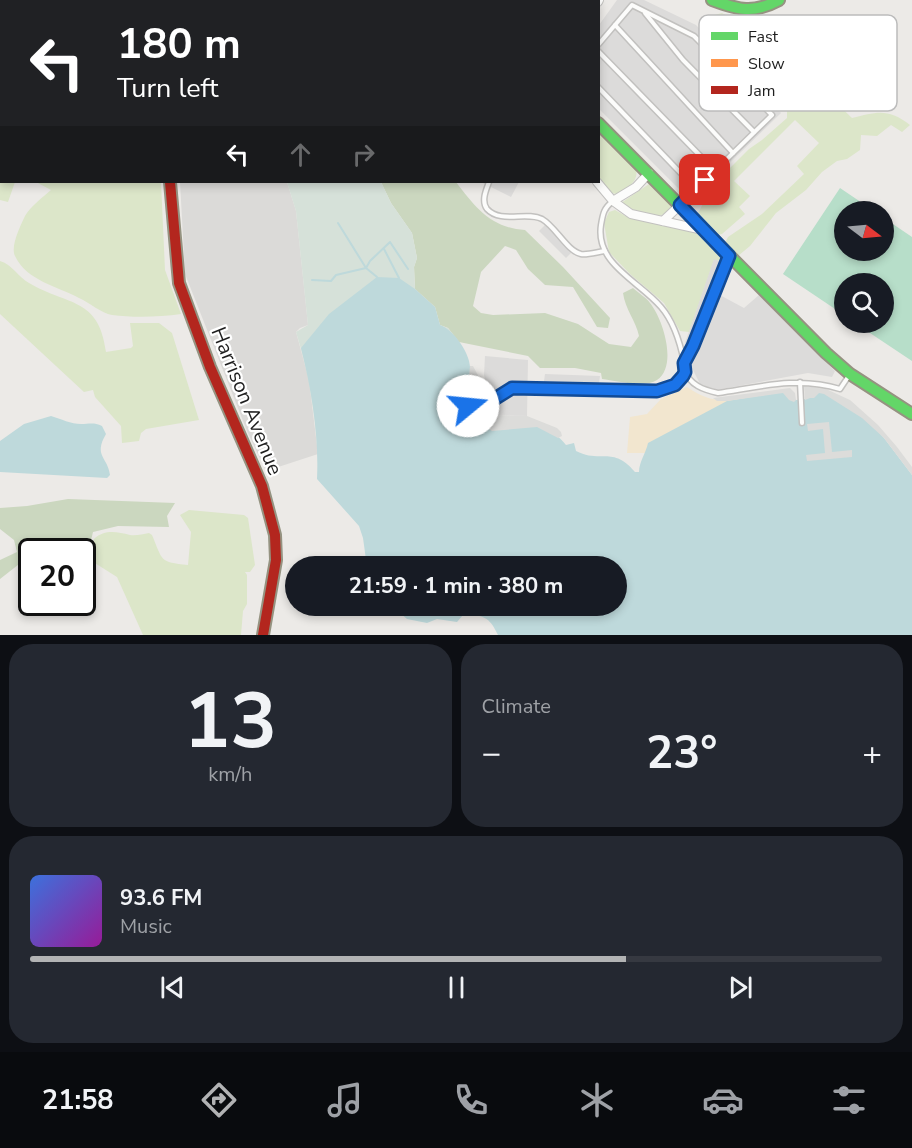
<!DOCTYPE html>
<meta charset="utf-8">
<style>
body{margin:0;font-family:"Nunito Sans",sans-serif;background:#242831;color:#f1f3f6;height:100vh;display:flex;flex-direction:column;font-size:22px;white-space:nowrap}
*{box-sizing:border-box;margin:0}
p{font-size:20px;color:#9ea1a6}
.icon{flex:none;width:33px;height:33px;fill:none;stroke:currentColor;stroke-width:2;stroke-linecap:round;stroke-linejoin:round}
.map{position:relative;height:635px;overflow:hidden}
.sheet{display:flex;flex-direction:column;gap:9px;padding:9px;background:#0d0f14;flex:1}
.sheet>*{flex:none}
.top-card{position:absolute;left:0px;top:0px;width:600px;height:183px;box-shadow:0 3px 9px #0003;background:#202124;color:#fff;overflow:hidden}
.needle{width:39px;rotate:106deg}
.controls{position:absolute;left:834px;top:201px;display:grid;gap:12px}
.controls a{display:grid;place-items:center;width:60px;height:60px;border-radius:50%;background:#171b24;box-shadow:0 3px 9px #0003;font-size:30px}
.speed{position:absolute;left:18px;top:538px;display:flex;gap:12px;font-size:30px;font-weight:700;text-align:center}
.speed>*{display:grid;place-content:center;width:78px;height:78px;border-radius:50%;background:#171b24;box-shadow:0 3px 9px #0003;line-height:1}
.speed .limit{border:3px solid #111;border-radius:9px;background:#fff;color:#111}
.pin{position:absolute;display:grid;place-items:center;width:51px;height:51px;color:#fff;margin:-26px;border-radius:12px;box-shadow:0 3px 9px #0006}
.me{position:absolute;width:66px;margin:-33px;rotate:73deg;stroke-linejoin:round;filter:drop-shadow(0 0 4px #0008)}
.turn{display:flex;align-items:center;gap:21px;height:126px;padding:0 18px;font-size:27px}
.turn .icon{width:78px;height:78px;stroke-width:2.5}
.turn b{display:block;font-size:42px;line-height:51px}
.lanes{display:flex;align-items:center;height:57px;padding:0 18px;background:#0003;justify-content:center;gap:30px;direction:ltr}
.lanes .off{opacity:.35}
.big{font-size:45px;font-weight:700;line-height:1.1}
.sheet .tile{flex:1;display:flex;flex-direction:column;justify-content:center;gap:9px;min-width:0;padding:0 21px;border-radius:24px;background:#242831}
.sheet .dial{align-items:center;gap:0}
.dial b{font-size:78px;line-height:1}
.song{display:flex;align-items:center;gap:18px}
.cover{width:72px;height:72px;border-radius:9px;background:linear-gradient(135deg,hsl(220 70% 55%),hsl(300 70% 35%))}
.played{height:6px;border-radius:3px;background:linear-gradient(90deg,#b2b3b4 70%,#363941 70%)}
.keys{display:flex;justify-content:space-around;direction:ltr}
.heat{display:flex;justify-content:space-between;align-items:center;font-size:33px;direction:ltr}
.sheet .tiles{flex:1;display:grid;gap:9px;grid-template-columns:1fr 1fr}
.tile:last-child{grid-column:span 2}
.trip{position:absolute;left:285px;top:556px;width:342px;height:60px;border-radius:30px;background:#171b24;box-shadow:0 3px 9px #0003;font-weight:700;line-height:60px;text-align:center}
.dock{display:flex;height:96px;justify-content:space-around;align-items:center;background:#090b0e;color:#9ea1a6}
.dock .icon{width:42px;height:42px}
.dock .active{color:#b2b3b4}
.dock b{font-size:27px;color:#f1f3f6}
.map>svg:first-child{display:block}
.residential{fill:#dbdad8}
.grass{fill:#dce6c9}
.forest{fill:#cbd7bf}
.wetland{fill:#d6e1d9}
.sand{fill:#f2e6cf}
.pitch{fill:#b7dec9}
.parking{fill:#dcdbda}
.water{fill:#bed9db}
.pier{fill:#dcdcda}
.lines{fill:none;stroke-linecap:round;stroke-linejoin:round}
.stream{stroke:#bed9db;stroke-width:2}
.lane-casing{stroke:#c2c1bf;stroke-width:7}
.street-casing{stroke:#c2c1bf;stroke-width:10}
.fast-casing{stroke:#959381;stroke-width:14}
.slow-casing{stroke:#959381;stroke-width:14}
.jam-casing{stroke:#959381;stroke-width:14}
.lane{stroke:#fcfcfb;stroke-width:4}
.street{stroke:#fcfcfb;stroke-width:8}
.fast{stroke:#63d668;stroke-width:10}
.slow{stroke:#ff974d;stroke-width:10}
.jam{stroke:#b3261e;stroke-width:10}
.route-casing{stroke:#114b97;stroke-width:15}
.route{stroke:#1a73e8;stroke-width:10}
.labels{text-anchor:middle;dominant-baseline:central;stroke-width:4.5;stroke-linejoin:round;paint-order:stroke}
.street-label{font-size:21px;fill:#1e1e1e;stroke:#fff}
.key{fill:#fff;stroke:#bcbcbc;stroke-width:1.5}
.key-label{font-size:16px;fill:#1e1e1e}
</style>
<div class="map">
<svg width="912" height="635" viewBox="0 0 912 635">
<rect width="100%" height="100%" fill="#eceae7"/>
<path class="residential" d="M180,182H287L296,211L308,325L300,328L296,332L309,380L318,454L266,471L247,431L185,274Z"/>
<g class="grass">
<path d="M0,0L92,1L2,2V182H15L8,202L0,200Z"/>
<path d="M410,0H540L415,2Z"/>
<path d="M722,13L745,26L783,39L796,49L790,58L852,118C877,112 888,108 910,125L902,132L891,125L877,136L861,135L860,150L847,159L837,161L822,172L806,190L776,213L750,246L738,256L725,243L728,237L762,214L804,174L797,166L819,143L795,120L734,181L750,196L739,207L745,214L722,234L717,235L698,213L713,185L749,149L762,140L787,118V109L779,110L702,32L707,17Z"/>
<path d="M598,130L636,168C639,183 627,188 616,194L612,193L599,178Z"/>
<path d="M36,182H161L165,270L181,314C160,317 134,318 112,315C101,313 90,303 79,298C57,286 27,281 15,256C10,246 21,225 25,216C31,206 42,198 51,190Z"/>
<path d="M649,184L652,185L673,205C669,209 666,214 661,215C650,217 630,209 621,203Z"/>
<path d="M615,210L629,218L691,230L707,240L706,242L723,259L721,261L714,260L689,332L680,331L664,303L630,274L609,252L604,223L609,212Z"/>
<path d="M0,261C13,265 18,277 29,283C68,306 99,297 106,352L131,348L133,346L130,323H159L172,333L199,420L146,429L141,433L139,441L122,443L121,426L95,397L93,390L84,392L0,314Z"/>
<path d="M189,510L244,515L248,518L255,565L250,572H245L247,575V604L243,611L241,635H143L117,577L90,560L94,539C105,529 117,532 130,535C136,536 143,534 149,533L152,535C163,561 159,562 188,565L191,532L180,515Z"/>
</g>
<g class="forest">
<path d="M119,0H220L121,2Z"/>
<path d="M381,182H456C475,207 491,228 525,230L563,267L610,318L608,328L597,327L573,287L545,285L528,269L516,250L505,246L481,272L473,306L481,313L493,315L545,313L578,324L609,344L631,347L639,336C636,321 625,309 623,293L633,288C638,293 646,297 650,303C663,319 678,366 657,380C645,388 616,381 602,379L601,373L575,368H540L528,356L459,342L448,328L440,325L435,307L415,289L414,267L417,258L412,233L391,203Z"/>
<path d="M68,499L175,503L167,516L169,527L118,526L93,532L86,561L83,562L82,552H32L31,560L23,561L0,579V560L17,552L14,540L0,529V508L27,506Z"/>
</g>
<path class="wetland" d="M287,182H381L391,203L412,233L417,258L414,267L415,289L435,307L440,325L448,328L459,342L439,352L318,456C315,414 309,373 296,332L308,325L296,211Z"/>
<path class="sand" d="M687,387C711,404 725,401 753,396L642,460L645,453H627L630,417L647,414L661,399Z"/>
<path class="pitch" d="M840,188L874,211L844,212V250H884V218L912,237V361L855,323L884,322V284H844V315L783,274Z"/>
<g class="parking">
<path d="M617,0H644L696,25L781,113L691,201L599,109V25Z"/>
<path d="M481,182H519L511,197Z"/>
<path d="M545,225L572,252L566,258L539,231Z"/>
<path d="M714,259L725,263L693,346L685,343Z"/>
<path d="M718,294L744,308L759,295L835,371L832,377L808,373L716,390L700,384L691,366Z"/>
<path d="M485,356L528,360L527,416L495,415L484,375Z"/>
<path d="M545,374L600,376L598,390L543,388Z"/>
</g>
<g class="water">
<path d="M377,277L399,278L415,289L435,307L440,325C452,329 466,348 469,361C470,365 470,370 472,374C480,393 489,395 488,417C516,421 548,422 566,445L574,443L576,451C601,464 612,445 635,472H639C639,462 646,453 648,443L727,401L783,392L796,400L806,399L818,391L827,393L846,403L872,425L884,438L912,475V635H498C489,616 483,615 463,615L457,622L437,619L427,623L407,619L392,606H616V567H367L363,538L359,526L317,479C319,435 312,392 301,348L329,314Z"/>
<path d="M51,416C61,419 71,424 81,424C89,424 94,422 102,426L106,434C93,456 108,457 110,475L107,478L0,472V441L24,424Z"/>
</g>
<g class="pier">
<path d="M470,366H473L481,381L487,386L489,394L482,396L476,388L469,376Z"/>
<path d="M804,386L826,389L850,400L878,425L897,447L912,467V475L884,438L862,418L824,394L819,393L814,398H810L805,400Z"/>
<path d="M790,388L795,393L796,400L794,402L789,400L783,393L727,401H717L713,398Z"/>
<path d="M492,405L496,415L527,416L557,428L561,432L562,436L558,438L537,427L492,431L487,428L479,409Z"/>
<path d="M829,422L832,452L852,450V457L807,461L806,455L825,453L823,429L808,431L807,424Z"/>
</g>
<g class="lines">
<g class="stream">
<path d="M338,223L366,268L377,277"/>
<path d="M384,249L399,278"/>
<path d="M312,280L331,281L336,275L366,268L370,261L390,242L408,269"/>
</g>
<g class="lane-casing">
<g id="lane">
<path d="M645,13L683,60L754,132"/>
<path d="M615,25L733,153"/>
<path d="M598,45L632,5L694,36L772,115L681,204"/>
<path d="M598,51L715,171"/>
<path d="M598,87L696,189"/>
<path d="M489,182C486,190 481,201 487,209C501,224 526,211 542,219C556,227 567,251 581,254C588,255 597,252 605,251"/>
<path d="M613,201C604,208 603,213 601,225C595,264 639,281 661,307C674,322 680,342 684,362"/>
<path d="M729,256C713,283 706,316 694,344C690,353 683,360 685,370C689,385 704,390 718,393C759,387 798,376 840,389L850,374"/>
<path d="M800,382L802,423"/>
<path d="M468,406L496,398L512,388L662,391L675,385L685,373"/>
</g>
</g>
<g class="street-casing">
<g id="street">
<path d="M311,0L316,2"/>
<path d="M376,0L380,2"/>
<path d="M598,2L599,0"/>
<path d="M597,182L613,201L631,214L703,230"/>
<path d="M613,201L636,187L649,173"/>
<path d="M663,221L680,205"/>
</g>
</g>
<g class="fast-casing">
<g id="fast">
<path d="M712,0C739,10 753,14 779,0"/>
<path d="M598,123L826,353L850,374L912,414"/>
</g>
</g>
<g class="slow-casing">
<path id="slow" d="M228,2L229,0"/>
</g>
<g class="jam-casing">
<g id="jam">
<path d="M106,0L108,2"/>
<path d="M170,182L179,283L210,367L262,486L275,535L276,560L263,635"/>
</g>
</g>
<use href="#lane" class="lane"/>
<use href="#street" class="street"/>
<use href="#fast" class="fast"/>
<use href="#slow" class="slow"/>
<use href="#jam" class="jam"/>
</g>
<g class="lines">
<g class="route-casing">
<path id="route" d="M468,406L496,398L512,388L657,391L675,385L683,376L685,372L684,363L693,346L729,256L680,205L705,180"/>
</g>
<use href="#route" class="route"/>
</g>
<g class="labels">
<g class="street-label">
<text transform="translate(247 401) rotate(68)">Harrison Avenue</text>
</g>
</g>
<rect x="699" y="15" width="198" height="96" rx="9" class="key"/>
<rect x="711" y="32" width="27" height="8" fill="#63d668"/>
<rect x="711" y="59" width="27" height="8" fill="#ff974d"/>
<rect x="711" y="86" width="27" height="8" fill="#b3261e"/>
<g class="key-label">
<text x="748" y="42">Fast</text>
<text x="748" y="69">Slow</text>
<text x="748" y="96">Jam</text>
</g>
</svg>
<div class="controls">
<a><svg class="needle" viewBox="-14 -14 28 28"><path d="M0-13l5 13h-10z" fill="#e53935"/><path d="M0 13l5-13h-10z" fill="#9ea1a6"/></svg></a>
<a><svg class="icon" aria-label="search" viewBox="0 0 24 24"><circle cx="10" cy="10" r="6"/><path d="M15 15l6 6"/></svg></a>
</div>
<div class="speed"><div class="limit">20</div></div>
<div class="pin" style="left:705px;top:180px;background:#d93025"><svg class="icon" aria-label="arrive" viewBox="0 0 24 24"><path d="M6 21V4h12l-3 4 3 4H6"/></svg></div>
<svg class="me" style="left:468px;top:406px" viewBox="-20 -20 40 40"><circle r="19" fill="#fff"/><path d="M0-13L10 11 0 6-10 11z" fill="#1a73e8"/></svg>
<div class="trip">21:59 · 1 min · 380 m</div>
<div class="top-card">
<div class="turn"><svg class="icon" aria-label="left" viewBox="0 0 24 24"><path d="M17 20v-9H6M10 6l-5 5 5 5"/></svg><div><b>180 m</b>Turn left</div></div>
<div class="lanes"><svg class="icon" aria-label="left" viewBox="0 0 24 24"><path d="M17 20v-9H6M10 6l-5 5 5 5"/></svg><svg class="icon off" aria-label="ahead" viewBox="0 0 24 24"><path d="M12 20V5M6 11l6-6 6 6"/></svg><svg class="icon off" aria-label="right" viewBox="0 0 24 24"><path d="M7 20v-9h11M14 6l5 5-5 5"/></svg></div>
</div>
</div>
<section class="sheet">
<div class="tiles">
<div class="tile dial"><b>13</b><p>km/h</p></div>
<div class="tile"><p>Climate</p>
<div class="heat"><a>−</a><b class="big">23°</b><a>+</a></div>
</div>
<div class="tile">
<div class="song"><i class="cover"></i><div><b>93.6 FM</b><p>Music</p></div></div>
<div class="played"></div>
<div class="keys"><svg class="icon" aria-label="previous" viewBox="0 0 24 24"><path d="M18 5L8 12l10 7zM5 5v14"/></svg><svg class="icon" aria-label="pause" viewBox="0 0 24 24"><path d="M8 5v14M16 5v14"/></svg><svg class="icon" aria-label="next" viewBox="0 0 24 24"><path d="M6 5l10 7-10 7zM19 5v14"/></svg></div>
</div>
</div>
</section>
<nav class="dock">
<b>21:58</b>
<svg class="icon active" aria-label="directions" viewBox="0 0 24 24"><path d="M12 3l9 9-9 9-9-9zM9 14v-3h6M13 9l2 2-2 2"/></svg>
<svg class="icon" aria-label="music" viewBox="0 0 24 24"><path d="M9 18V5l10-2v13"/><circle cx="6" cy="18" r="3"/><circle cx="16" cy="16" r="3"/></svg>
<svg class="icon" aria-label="phone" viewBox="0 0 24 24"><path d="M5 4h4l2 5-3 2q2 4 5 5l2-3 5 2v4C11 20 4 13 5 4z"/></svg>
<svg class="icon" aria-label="climate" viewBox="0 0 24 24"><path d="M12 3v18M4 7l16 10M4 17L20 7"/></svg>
<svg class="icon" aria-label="car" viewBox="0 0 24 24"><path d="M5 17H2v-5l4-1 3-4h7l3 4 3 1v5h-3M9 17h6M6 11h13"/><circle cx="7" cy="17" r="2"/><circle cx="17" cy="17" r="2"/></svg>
<svg class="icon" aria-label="filters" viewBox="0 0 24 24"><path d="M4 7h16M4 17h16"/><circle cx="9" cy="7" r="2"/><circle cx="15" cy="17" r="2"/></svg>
</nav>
